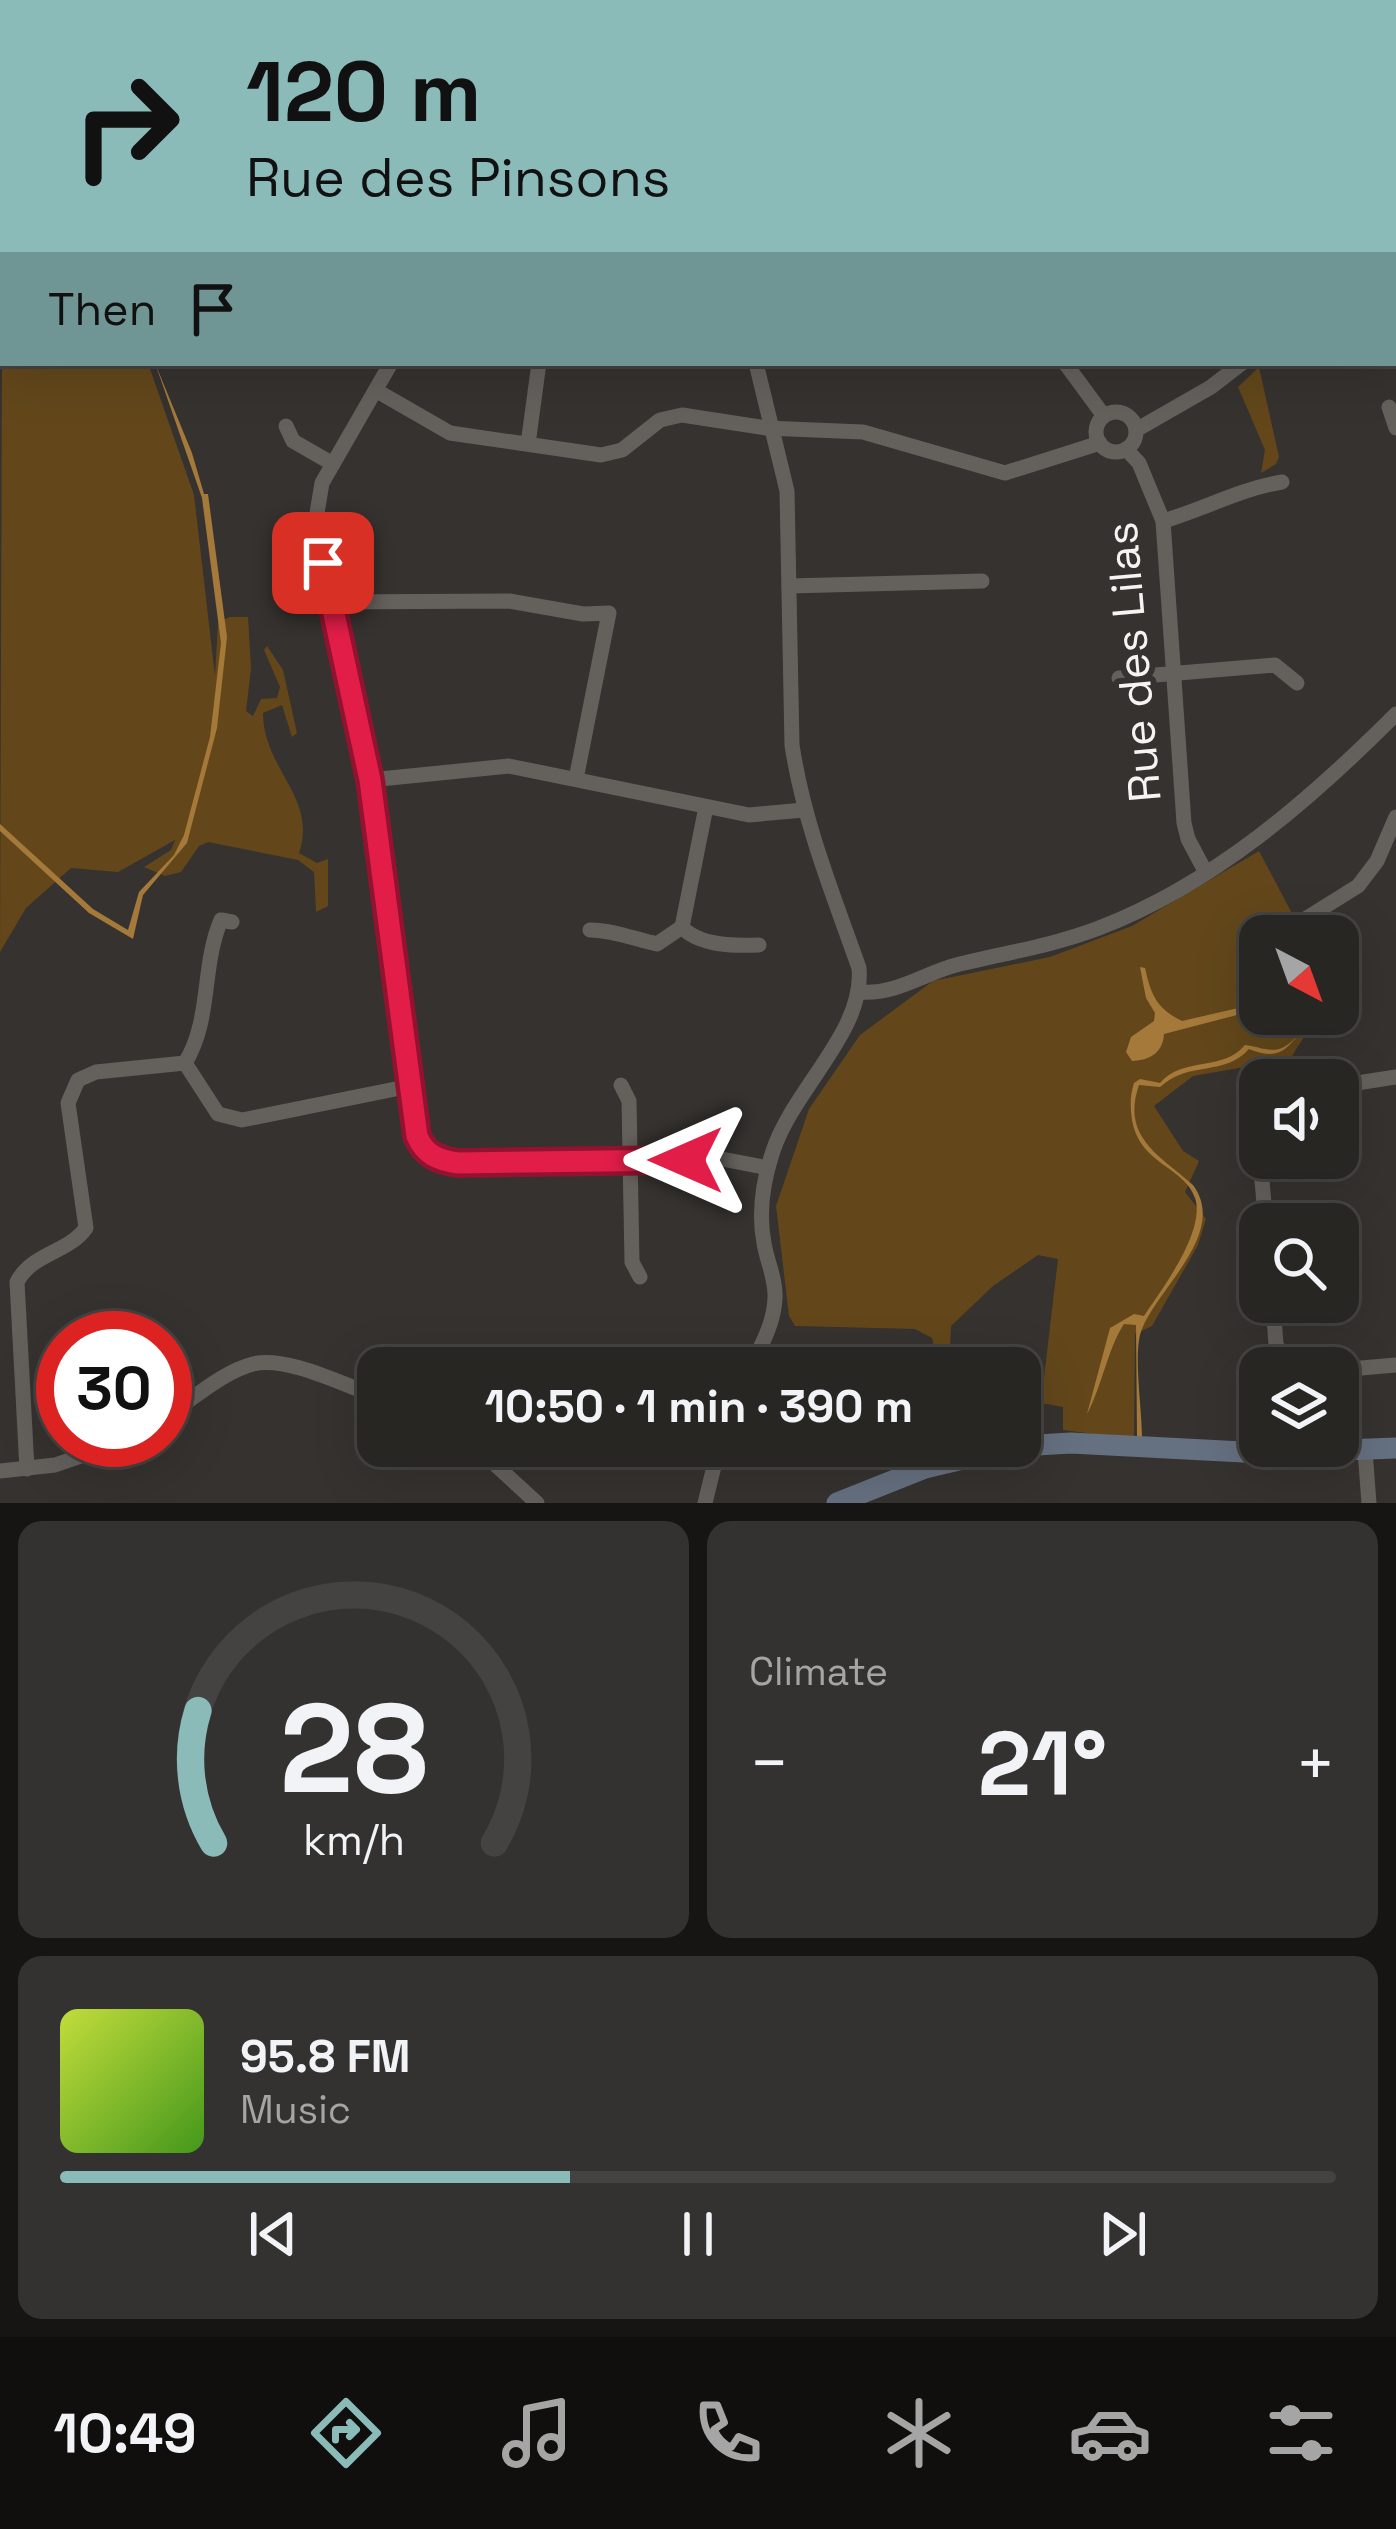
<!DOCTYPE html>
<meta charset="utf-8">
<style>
body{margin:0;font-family:"Space Grotesk",sans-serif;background:#343230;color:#f1f3f6;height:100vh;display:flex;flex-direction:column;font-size:45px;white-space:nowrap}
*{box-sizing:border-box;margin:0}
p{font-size:39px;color:#a5a5a6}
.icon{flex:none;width:66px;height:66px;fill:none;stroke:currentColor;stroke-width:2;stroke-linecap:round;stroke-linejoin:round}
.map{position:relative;height:1503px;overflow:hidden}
.sheet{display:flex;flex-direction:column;gap:18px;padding:18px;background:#161513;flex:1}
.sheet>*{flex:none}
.hud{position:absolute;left:0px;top:0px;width:1398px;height:366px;box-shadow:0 12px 48px #0002,0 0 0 3px #444341;background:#8bbbb9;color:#111;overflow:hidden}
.needle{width:78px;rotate:139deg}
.tools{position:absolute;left:1239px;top:915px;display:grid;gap:24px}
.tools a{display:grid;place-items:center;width:120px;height:120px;border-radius:24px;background:#282623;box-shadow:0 12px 48px #0002,0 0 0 3px #444341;font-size:60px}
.speed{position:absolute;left:36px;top:1311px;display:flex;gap:24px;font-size:60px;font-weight:700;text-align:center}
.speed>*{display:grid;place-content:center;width:156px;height:156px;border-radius:50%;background:#282623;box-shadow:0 12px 48px #0002,0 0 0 3px #444341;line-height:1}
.speed .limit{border:18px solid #d22;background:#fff;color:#111}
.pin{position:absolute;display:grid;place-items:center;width:102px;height:102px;color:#fff;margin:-51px;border-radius:24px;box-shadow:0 6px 18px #0006}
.me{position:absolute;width:132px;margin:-66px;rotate:270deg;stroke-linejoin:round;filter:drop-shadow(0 0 9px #0008)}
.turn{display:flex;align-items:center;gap:42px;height:252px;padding:0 48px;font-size:54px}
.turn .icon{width:156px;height:156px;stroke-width:2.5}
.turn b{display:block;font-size:84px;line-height:102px}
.then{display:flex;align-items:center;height:114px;padding:0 48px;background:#0003;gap:24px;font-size:45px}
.big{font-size:90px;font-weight:700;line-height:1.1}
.sheet .card{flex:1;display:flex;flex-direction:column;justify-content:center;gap:18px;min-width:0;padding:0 42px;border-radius:24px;background:#343230}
.sheet .dial{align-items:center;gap:0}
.dial svg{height:312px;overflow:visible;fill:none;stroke:#444341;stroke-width:7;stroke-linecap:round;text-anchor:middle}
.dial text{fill:#f1f3f6;stroke:none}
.song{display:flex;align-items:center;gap:36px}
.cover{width:144px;height:144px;border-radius:18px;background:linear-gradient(135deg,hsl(70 70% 55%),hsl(100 70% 35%))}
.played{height:12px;border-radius:6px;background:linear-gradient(90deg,#8bbbb9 40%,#444341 40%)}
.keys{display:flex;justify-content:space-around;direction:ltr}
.heat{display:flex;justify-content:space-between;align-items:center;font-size:66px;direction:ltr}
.sheet .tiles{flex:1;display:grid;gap:18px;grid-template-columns:1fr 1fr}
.card:last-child{grid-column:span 2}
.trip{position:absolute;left:357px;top:1347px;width:684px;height:120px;border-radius:24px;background:#282623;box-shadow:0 12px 48px #0002,0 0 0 3px #444341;font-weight:700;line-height:120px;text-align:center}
.tab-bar{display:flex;height:192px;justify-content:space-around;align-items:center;background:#100f0e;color:#a5a5a6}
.tab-bar .icon{width:84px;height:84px}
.tab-bar .selected{color:#8bbbb9}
.tab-bar b{font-size:54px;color:#f1f3f6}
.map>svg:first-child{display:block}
.green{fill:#63471b}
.water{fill:#a47939}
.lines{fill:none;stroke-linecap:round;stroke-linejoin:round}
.street{stroke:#64615d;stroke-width:15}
.secondary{stroke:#657080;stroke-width:21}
.route-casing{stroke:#92132f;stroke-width:30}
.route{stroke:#e11d48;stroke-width:21}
.labels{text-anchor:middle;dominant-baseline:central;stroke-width:12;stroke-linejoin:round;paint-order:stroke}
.street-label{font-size:45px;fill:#f6f4f2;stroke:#35322f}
</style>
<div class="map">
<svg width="1396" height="1503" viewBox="0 0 1396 1503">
<rect width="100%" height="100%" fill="#35322f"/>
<g class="green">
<path d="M3,40V363H148L194,495L215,676L218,622L230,617H248L251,669L246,711L253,716L261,699L277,698L280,687L264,650L267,646L283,670L297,733L292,737L282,705L263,713C263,769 318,798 299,853L317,863L328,859V906L316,912L314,872L298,860L208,842L199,846L181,872L165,876L144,867L171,850L175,840L118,872L71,868L26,908L0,952Z"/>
<path d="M1259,367L1279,457L1276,464L1261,473L1265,450L1238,387Z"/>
<path d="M1259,851L1304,936H1260V1014H1338V1006L1348,1023L1308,1031L1290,1059L1193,1076L1154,1106L1183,1151L1199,1161L1185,1192L1206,1219L1198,1245L1152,1326L1135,1334L1134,1439L1063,1430V1407L1041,1403L1058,1259L1038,1255L993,1286L951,1326L949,1368H939L932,1338L915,1329L795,1326L789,1316L776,1206L809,1109L860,1035L933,981L1050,957L1132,926Z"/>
</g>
<g class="water">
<path d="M155,363L192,453L204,494H208L227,637L217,728L187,843L143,895L133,939L89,913L0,831V824L93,909L128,930L139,892L174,855L184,835L210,737L221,643L202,498Z"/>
<path d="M1140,967L1145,968C1151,995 1157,1009 1182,1021L1260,1003V1009L1164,1034C1163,1052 1151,1060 1132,1061L1126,1052L1131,1037L1154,1021L1155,1013L1146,998Z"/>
<path d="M1346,1011L1331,1020L1312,1021C1288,1042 1286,1064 1249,1049C1224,1077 1190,1060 1160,1087L1139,1085C1121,1137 1159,1155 1193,1185C1230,1235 1151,1293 1140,1335C1134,1359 1142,1410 1142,1438L1137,1437L1136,1325L1124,1324C1108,1348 1102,1386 1087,1414L1110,1328L1134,1314L1144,1316C1162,1289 1206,1231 1195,1198C1184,1166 1140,1165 1132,1120C1130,1107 1130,1095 1134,1083L1140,1079L1160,1083C1183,1056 1223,1072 1245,1045C1257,1046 1272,1054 1284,1047C1307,1034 1295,1020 1331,1014L1327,1017Z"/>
</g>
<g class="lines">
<g class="street">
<path d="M697,0L698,3"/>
<path d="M906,0L907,3"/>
<path d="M1000,0L1001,3"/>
<path d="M1381,0L1382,3"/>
<path d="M566,3L567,0"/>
<path d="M1395,59L1396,63"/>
<path d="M1395,260L1396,259"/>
<path d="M391,363L322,483L315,525L370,780L417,1136C425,1155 438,1160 458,1163L722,1159L768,1168"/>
<path d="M1065,363L1104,416"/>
<path d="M377,391L450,433L601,455L622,450L660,420L682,415L766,428L863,432L1005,473L1100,443"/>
<path d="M1389,407L1396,428"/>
<circle cx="1116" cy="432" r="20"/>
<path d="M286,426L293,441L333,464"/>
<path d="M1136,430L1211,387L1242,363"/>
<path d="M528,444L539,363"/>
<path d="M1126,449L1139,463L1163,521L1184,823L1188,839L1205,871"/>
<path d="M1163,521C1204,509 1240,489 1282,482"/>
<path d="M789,586L982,581"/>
<path d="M331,602L509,601L583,614L609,613L576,779"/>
<path d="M1119,678L1275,665L1297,683"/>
<path d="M370,780L509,766L749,815L804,810"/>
<path d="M1305,919L1358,886L1377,861L1396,817"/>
<path d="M682,927C699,946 735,946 759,945"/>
<path d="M590,930C613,930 634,939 657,944L682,927L706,807"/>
<path d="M860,992C895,995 923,974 956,965C1004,953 1052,946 1099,928C1214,884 1310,800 1396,714"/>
<path d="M185,1063C212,1019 201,967 221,920L232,922"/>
<path d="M621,1085L629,1101L632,1262L640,1277"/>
<path d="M1338,1086L1396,1077"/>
<path d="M1260,1104L1256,1117L1266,1224"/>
<path d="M1273,1302L1276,1345L1292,1368"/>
<path d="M750,1368C761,1346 774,1324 775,1298C776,1279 767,1262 764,1243C758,1212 763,1181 773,1151C794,1088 865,1031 859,968C833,894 804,824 792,745L787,491L756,363"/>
<path d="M1338,1370L1396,1365"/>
<path d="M165,1417C192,1400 222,1372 253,1364C286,1355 346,1386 378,1397"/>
<path d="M475,1446L537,1503"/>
<path d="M1365,1451L1369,1503"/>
<path d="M27,1469L17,1282C32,1253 68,1253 86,1228L68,1103L78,1080L96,1072L185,1063L218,1114L242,1120L410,1086"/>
<path d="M0,1471L55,1465L128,1440"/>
<path d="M705,1503L719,1446"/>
</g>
<g class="secondary">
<path d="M1020,1446L1071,1443L1262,1453L1396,1448"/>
<path d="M837,1503L925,1468L1018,1446"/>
</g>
</g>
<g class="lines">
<g class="route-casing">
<path id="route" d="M323,563L370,780L417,1136C425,1155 438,1160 458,1163L686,1160"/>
</g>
<use href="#route" class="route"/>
</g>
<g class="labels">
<g class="street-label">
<text transform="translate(1133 662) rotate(-95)">Rue des Lilas</text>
</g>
</g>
</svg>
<div class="tools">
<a><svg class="needle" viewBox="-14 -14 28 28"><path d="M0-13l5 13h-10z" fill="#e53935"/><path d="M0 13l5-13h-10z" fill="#a5a5a6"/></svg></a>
<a><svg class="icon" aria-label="sound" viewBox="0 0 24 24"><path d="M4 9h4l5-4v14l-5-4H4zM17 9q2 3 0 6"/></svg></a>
<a><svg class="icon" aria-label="search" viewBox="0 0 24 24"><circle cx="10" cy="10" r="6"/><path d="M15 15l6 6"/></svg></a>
<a><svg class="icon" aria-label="layers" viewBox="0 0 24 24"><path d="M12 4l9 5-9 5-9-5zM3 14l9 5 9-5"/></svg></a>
</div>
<div class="speed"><div class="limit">30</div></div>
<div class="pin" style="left:323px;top:563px;background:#d93025"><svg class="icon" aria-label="arrive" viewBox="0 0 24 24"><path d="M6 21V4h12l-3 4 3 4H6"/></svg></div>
<svg class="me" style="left:686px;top:1160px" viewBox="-20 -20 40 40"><path d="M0-17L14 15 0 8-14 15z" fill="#e11d48" stroke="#fff" stroke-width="4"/></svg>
<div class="trip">10:50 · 1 min · 390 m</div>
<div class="hud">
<div class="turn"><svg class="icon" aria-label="right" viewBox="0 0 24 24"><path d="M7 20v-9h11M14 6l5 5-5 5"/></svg><div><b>120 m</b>Rue des Pinsons</div></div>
<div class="then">Then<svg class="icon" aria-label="arrive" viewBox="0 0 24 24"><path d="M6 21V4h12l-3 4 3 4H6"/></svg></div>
</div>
</div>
<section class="sheet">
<div class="tiles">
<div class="card dial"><svg viewBox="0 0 100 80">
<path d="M14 69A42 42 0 1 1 86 69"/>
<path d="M14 69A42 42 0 0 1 10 35" stroke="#8bbbb9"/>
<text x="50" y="56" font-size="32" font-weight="700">28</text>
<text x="50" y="72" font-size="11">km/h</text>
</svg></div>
<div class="card"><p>Climate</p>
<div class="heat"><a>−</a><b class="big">21°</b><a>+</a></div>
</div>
<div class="card">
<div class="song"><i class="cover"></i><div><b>95.8 FM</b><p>Music</p></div></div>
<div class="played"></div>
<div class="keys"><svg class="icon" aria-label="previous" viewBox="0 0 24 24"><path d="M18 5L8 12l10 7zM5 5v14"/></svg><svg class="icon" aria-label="pause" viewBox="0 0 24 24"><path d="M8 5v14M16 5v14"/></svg><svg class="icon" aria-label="next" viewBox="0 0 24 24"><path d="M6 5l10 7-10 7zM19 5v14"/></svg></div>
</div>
</div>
</section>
<nav class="tab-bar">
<b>10:49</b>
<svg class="icon selected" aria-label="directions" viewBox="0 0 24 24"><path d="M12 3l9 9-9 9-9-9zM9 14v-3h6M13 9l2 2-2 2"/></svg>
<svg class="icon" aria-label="music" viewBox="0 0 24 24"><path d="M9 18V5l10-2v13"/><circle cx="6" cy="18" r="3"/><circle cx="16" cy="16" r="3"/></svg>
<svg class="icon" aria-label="phone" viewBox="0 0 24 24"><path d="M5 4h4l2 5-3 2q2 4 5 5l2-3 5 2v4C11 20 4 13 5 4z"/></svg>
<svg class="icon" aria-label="climate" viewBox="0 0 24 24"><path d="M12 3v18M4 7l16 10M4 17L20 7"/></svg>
<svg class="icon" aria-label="car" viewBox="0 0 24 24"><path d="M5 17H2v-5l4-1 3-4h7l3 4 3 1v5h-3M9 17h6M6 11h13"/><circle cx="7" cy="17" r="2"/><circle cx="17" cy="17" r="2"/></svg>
<svg class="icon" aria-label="filters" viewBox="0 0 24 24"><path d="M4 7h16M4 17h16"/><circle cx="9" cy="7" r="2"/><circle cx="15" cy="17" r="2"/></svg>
</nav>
